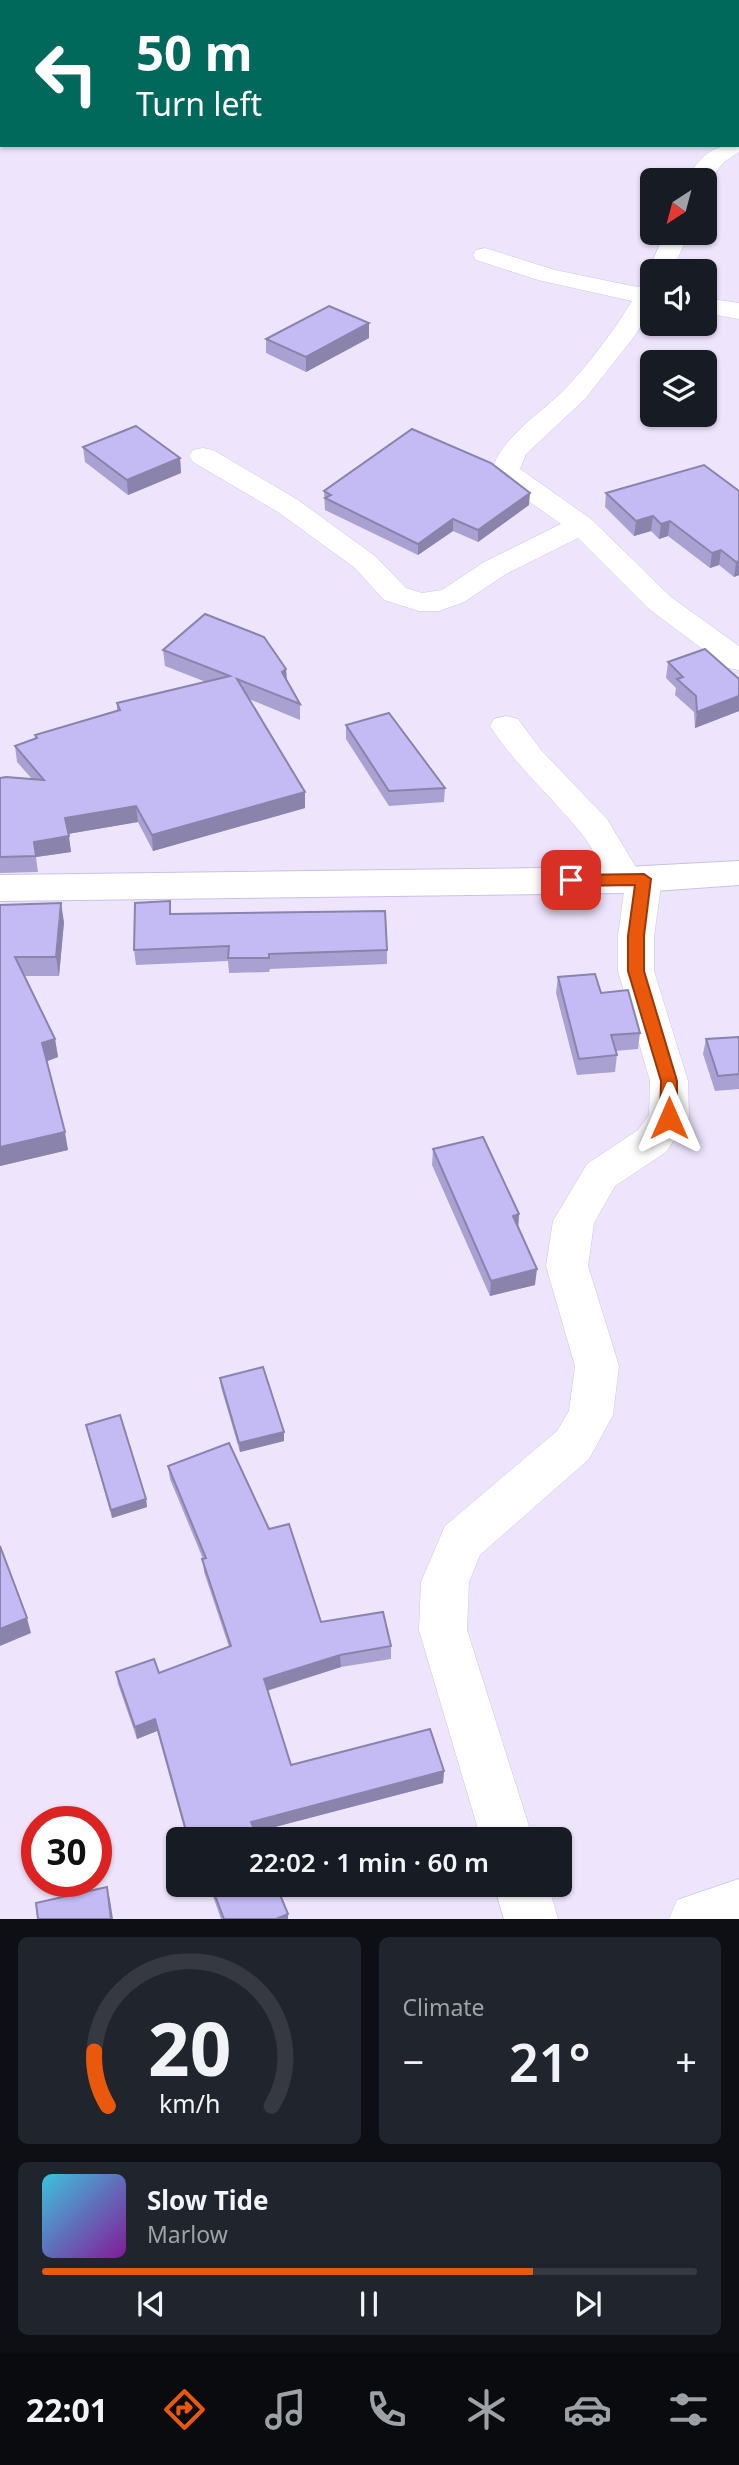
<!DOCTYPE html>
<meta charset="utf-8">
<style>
body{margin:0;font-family:"Noto Sans",sans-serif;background:#20242c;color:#f1f3f6;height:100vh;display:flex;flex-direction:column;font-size:26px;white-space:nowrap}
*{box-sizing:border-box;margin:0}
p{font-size:23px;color:#9ea1a6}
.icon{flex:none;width:38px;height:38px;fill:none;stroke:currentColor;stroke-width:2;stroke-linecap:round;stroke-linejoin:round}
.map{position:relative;height:1919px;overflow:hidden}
.drawer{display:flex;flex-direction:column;gap:18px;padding:18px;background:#0d0f14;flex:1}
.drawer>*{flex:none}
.top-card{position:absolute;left:0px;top:0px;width:740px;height:147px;box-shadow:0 2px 5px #0004;background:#00695c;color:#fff;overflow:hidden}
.needle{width:46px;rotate:216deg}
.fabs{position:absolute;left:640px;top:168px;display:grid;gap:14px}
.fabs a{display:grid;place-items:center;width:77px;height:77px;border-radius:10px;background:#171b24;box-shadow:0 2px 5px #0004;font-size:35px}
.speed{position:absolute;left:21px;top:1806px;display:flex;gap:14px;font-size:35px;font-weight:700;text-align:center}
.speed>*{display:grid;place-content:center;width:91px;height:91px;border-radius:50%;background:#171b24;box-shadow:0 2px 5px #0004;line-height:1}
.speed .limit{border:10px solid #d22;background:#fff;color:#111}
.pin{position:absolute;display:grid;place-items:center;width:60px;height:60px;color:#fff;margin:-30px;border-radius:14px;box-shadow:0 4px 10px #0006}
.me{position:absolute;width:77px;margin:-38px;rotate:0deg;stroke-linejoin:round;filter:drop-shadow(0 0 5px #0008)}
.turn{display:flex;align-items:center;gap:24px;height:147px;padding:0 21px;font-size:32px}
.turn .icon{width:91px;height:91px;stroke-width:2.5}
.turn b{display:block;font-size:49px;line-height:60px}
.big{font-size:52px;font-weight:600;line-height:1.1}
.drawer .card{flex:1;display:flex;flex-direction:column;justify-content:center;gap:10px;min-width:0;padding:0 24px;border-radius:10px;background:#20242c}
.drawer .dial{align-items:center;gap:0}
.dial svg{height:182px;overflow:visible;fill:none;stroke:#363941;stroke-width:7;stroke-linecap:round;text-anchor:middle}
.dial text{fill:#f1f3f6;stroke:none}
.song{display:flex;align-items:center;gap:21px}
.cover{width:84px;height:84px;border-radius:10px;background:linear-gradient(135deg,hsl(190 70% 55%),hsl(290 70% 35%))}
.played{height:7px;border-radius:4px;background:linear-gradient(90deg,#ea580c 75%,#363941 75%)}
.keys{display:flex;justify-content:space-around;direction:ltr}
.heat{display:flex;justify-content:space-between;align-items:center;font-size:38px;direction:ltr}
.drawer .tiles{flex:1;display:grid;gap:18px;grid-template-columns:1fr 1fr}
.card:last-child{grid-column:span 2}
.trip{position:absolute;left:166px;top:1827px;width:406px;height:70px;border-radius:10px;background:#171b24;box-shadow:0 2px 5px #0004;font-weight:600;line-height:70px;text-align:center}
.tab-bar{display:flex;height:112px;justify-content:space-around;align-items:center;background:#090b0e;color:#9ea1a6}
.tab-bar .icon{width:49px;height:49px}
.tab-bar .active{color:#ea580c}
.tab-bar b{font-size:32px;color:#f1f3f6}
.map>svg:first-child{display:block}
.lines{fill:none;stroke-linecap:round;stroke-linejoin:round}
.street-casing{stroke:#cec4e7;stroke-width:1}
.secondary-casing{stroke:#cabfea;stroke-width:2}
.street{fill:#fff;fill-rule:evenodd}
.secondary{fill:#fff;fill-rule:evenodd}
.wall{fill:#a9a1d2}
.shaded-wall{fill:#8a83ab}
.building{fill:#c5bbf4;stroke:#8a83ab;stroke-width:2}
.route{fill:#ea580c;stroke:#983908;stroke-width:2}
</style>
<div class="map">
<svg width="739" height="1919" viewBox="0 0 739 1919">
<rect width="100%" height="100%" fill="#eee5fd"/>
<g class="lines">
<g class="street-casing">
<g id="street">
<path d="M97,0H118L95,2Z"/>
<path d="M274,0H301L272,2Z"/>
<path d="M337,0H357L358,2H338Z"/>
<rect x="738" y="83" width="1" height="12"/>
<path d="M739,140V152L724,162L705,185V180H686C700,157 711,145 738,145Z"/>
<path d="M665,233H689L672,271H653L651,276L648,271Z"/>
<path d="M485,248L555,270L632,286L639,287L644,280L653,278V308L633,338L585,399L526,454L520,469L591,519L671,597L739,646V670L728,668L649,609L578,538L506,574L464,602L439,611H419L384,600L355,568L278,512L193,462L189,456L193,450L203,448L213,450L298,500L375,556L406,588L422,593L442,590L484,562L561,524L496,478L492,472C498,439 543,412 566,388C591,361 613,332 632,301L538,280L476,260L473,255L476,250Z"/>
<path d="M705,298L739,303V319L705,313Z"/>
<path d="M506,716L518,719L541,750L607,819L637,869L644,867L656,871L662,879L654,936V971L688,1081L689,1118L666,1152L615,1186L594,1223L588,1266L619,1366L613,1415L589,1459L480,1555L469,1582L467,1630L533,1839H481L419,1630L421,1582L445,1526L557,1431L569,1411L575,1366L546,1266L553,1221L587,1164L638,1130L649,1115L650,1081L618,971V936L624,892L614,888C603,870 594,849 581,833C551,796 516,766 490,726L494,719Z"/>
<path d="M739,1879V1919H669L677,1900Z"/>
<path d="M494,1885H548L558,1919H504Z"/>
</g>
</g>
<g class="secondary-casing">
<path id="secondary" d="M739,861V885L626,893L0,901V875L626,867Z"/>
</g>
<use href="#street" class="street"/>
<use href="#secondary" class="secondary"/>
</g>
<g class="wall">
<path d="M369,338L306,372L266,353V339Z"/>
<path d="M83,447L180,458L181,473L128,495L85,462Z"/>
<path d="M324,491L529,505L478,542L453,531L418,555L325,510Z"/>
<path d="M739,491V575L734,577L719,565L710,568L668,536L659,539L651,531L634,536L605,507L606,493Z"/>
<path d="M163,650L286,669L287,680L300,704V720L249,699L305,792V808L153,851L138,822L68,834L71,852L36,857L38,872L0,873V778L32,779L17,762L15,746L35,738V735L117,711V703L206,682L165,666Z"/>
<path d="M668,662L739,679V711L695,728L694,712L675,695L676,688L666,678Z"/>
<path d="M346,725L445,788L444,802L389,806L346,739Z"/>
<path d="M170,901L171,914L387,950V964L270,969L269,972L229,973L228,961L136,965L134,950Z"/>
<path d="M0,905L64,922L59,976H25L55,1039L58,1057L47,1061L68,1150L0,1166Z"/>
<path d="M558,977L640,1033L638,1049L615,1051L617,1055L615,1072L577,1075L556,993Z"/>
<path d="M739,1037V1089L715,1091L703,1054L706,1039Z"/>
<path d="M433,1149L519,1214L518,1227L535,1285L490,1296L432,1165Z"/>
<path d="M220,1378L284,1441L240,1452L221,1387Z"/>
<path d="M86,1425L146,1499L147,1507L112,1518Z"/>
<path d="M168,1466L269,1529L321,1622L391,1646V1659L341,1667L267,1691L291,1765L444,1771L443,1783L255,1832L258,1839H187L157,1731L137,1739L118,1684L116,1672L159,1673L229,1647L204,1572L203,1559L170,1479Z"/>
<path d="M209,1885H276L288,1919H221Z"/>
</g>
<g class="shaded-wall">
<path d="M369,323V338L306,372V357Z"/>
<path d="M180,458L181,473L128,495L127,480Z"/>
<path d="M530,493L529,505L478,542V530Z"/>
<path d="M653,516L651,531L634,536L636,521Z"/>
<path d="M453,519V531L418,555V544Z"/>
<path d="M670,521L668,536L659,539L661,524Z"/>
<path d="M721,550L719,565L710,568L712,553Z"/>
<path d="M739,561V575L734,577L736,562Z"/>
<path d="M286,669L287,684L282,672Z"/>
<path d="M739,696V711L695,728L697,712Z"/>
<path d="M305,792V808L153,851L152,835Z"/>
<path d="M136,806L138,822L67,834L65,818Z"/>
<path d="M69,836L71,852L36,857L34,842Z"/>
<path d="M61,903L64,922L59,976L56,957Z"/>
<path d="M55,1039L58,1057L45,1062L42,1043Z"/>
<path d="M65,1132L68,1150L0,1166V1147Z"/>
<path d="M519,1214L518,1230L513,1216Z"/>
<path d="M537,1269L535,1285L490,1296L491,1281Z"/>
<path d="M284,1432V1441L240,1452L239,1443Z"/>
<path d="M146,1499L147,1507L112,1518L111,1510Z"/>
<path d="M27,1618L31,1633L0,1646V1629Z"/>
<path d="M340,1655L341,1667L265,1691L264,1679Z"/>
<path d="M155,1719L157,1731L137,1739L135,1727Z"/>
<path d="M444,1771L443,1783L252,1833L251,1822Z"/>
<path d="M192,1832L193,1839H188L187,1834Z"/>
<path d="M107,1887L110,1900L113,1919H111Z"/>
<path d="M288,1914V1919H276Z"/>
</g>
<g class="building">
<path d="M0,0H13V2H2V44H0Z"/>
<rect x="738" y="8" width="1" height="53"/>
<path d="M0,59H2V71L0,69Z"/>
<path d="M329,306L369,323L306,357L266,339Z"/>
<path d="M136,426L180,458L127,480L83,447Z"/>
<path d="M412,429L491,463L530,493L478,530L453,519L418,544L325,498L331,495L324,491Z"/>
<path d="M704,465L739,491V561L736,562L721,550L712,553L670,521L661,524L653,516L636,521L606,493Z"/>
<path d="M205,614L264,637L286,669L282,672L300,704L237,679L305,792L152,835L136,806L65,818L69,836L34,842L36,856L0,857V778L6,777L44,780L15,746L37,738L35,735L120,710L117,703L230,676L163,650Z"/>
<path d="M705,649L739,679V696L697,712L696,696L677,679L683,677L668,662Z"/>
<path d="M389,713L445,788L389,791L346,725Z"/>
<path d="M170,901V914L385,911L387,950L269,954V958H228L229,946L134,950L135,903Z"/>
<path d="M61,903L56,957H15L55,1039L42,1043L65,1132L0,1147V905Z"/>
<path d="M595,974L601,993L628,990L640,1033L611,1035L617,1055L579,1059L558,977Z"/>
<path d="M739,1037V1074L718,1076L706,1039Z"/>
<path d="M483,1137L519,1214L513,1216L537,1269L491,1281L433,1149Z"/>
<path d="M263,1367L284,1432L239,1443L220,1378Z"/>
<path d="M120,1415L146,1499L111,1510L86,1425Z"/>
<path d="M229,1443L269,1529L289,1524L321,1622L383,1612L391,1646L340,1655L264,1679L291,1765L430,1729L444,1771L251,1822L258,1839H195L192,1832L187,1834L155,1719L135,1727L116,1672L154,1659L159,1673L231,1646L202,1559L206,1558L168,1466Z"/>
<path d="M0,1546L27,1618L0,1629Z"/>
<path d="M211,1885H276L288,1914L276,1919H224Z"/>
<path d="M107,1887L111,1919H38L36,1903Z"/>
</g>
<path class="route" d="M644,874L651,879L644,936V971L677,1081V1118L675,1122H663L660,1118L661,1081L628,971V936L635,885L571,886L564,880L571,875Z"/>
</svg>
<div class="fabs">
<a><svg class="needle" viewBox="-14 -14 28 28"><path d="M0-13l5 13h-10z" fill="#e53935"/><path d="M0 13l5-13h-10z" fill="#9ea1a6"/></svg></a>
<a><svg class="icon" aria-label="sound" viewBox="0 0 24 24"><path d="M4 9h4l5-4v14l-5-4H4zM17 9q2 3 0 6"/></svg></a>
<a><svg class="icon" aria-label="layers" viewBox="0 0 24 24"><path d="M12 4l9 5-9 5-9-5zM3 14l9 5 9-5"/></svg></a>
</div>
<div class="speed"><div class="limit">30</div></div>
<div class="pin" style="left:571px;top:880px;background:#d93025"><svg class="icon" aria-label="arrive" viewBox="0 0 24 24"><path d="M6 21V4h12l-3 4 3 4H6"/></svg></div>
<svg class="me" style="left:669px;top:1118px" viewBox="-20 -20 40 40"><path d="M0-17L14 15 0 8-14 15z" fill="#ea580c" stroke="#fff" stroke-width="4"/></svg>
<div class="trip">22:02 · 1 min · 60 m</div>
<div class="top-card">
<div class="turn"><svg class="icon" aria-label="left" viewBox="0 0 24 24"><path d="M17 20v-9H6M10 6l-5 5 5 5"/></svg><div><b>50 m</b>Turn left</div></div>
</div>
</div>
<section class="drawer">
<div class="tiles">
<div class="card dial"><svg viewBox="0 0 100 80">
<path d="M14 69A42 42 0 1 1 86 69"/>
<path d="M14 69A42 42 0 0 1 8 45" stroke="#ea580c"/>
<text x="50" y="56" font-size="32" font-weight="700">20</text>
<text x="50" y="72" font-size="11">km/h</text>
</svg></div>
<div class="card"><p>Climate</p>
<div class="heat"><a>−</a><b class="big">21°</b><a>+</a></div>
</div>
<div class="card">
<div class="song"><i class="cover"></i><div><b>Slow Tide</b><p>Marlow</p></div></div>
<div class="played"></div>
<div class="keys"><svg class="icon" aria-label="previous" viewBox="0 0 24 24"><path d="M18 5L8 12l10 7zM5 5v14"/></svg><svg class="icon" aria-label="pause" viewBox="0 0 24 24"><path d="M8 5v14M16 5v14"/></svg><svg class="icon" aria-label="next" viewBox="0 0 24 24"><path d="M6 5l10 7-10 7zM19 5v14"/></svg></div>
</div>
</div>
</section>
<nav class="tab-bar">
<b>22:01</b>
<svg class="icon active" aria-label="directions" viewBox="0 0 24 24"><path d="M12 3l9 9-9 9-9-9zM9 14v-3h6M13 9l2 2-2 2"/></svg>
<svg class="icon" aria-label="music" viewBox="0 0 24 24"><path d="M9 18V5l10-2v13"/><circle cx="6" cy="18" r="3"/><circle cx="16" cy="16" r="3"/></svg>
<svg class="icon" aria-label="phone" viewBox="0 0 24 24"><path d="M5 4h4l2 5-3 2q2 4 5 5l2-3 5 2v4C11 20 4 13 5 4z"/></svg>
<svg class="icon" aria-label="climate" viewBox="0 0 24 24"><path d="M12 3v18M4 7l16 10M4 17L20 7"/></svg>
<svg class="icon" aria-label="car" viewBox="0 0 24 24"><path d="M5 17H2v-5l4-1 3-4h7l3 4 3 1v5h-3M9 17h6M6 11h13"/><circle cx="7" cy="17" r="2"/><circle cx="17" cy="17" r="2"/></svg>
<svg class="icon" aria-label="filters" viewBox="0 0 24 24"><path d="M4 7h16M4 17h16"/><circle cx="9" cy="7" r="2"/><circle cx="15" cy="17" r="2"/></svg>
</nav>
